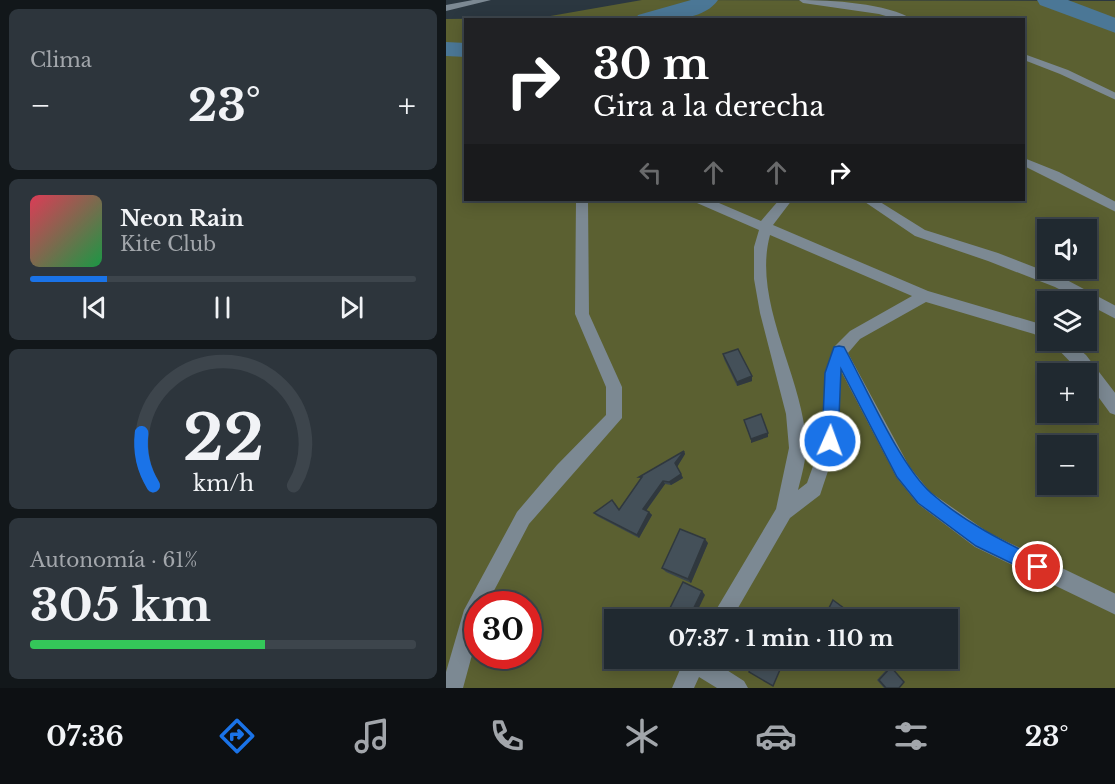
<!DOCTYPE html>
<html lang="es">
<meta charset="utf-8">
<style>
body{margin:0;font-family:"Libre Baskerville",serif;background:#2d353c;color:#f1f3f6;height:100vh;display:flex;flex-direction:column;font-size:22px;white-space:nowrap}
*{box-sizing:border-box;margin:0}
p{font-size:20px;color:#a2a6ab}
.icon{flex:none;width:33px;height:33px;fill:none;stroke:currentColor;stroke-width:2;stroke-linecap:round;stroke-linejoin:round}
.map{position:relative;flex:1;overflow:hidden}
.side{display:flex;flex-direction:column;gap:9px;padding:9px;background:#12171a;width:446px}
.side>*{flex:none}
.guide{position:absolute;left:18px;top:18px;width:561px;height:183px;border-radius:0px;box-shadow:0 3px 15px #0003,0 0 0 2px #3d454c;background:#202124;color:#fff;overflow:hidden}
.fabs{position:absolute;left:591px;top:219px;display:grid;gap:12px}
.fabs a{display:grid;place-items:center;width:60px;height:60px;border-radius:0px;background:#202930;box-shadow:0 3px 15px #0003,0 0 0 2px #3d454c;font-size:30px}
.speed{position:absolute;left:18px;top:591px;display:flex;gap:12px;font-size:30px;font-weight:700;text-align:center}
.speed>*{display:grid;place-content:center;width:78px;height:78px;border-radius:50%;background:#202930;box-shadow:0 3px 15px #0003,0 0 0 2px #3d454c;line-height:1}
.speed .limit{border:9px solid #d22;background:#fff;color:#111}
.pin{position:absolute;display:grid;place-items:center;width:51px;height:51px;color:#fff;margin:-26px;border:3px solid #fff;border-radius:50%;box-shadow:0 2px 6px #0007}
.me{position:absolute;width:66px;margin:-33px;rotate:2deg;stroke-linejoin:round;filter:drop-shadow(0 0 4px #0008)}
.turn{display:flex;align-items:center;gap:21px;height:126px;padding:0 30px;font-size:27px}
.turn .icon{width:78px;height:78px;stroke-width:2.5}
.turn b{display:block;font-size:42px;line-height:51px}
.lanes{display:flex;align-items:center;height:57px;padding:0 30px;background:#0003;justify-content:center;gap:30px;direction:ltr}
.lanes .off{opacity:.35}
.big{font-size:45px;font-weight:700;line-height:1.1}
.side .tile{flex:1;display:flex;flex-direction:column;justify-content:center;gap:9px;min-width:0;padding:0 21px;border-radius:9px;background:#2d353c}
.side .dial{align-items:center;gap:0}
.dial svg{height:156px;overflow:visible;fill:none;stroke:#3d454c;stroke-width:7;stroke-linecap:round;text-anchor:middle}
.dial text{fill:#f1f3f6;stroke:none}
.song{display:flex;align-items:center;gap:18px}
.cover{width:72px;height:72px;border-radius:9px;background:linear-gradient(135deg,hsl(350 70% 55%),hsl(140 70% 35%))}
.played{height:6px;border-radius:3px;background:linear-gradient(90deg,#1a73e8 20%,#3d454c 20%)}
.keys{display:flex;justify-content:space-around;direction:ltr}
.heat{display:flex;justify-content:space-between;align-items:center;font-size:33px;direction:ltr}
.charge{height:9px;border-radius:4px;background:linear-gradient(90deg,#34c759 61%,#3d454c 0)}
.trip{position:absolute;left:158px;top:609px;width:354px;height:60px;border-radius:0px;background:#202930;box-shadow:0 3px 15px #0003,0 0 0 2px #3d454c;font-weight:700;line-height:60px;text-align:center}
.tabs{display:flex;height:96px;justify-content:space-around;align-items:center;background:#0d1013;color:#a2a6ab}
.tabs .icon{width:42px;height:42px}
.tabs .on{color:#1a73e8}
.tabs b{font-size:27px;color:#f1f3f6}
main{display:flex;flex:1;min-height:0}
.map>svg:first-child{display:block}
.forest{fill:#5b6031;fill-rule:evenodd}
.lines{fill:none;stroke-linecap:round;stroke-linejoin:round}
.river{fill:#4b7796;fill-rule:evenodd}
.minor{fill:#7c8993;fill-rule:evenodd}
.wall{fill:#3a454d}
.shaded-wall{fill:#30383e}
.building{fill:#445059;stroke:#30383e;stroke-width:1.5}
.route{fill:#1a73e8;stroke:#114b97;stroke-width:1.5}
</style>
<main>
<section class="side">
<div class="tile"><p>Clima</p>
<div class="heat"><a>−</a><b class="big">23°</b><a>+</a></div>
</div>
<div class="tile">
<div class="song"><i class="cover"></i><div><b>Neon Rain</b><p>Kite Club</p></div></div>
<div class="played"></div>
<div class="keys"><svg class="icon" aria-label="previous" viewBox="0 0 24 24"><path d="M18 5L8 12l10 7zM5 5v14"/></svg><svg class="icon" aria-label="pause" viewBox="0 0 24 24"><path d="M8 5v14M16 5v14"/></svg><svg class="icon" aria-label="next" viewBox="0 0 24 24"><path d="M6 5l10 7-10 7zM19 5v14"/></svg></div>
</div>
<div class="tile dial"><svg viewBox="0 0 100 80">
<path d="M14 69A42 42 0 1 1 86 69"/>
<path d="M14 69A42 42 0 0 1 8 42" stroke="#1a73e8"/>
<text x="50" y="56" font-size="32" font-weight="700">22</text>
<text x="50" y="72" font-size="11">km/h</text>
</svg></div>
<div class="tile"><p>Autonomía · 61%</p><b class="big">305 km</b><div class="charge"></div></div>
</section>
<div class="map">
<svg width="670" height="688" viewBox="0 0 670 688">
<rect width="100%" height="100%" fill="#2b3740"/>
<path class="forest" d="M196,0L669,1V688H0V19L93,18ZM20,20H578V200H20ZM602,230H640V268H602ZM602,302H640V340H602ZM602,374H640V412H602ZM602,446H640V484H602ZM32,604H82V656H32ZM168,620H501V658H168Z"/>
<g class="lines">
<g class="river">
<path d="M245,0H272C256,23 214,20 189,20L192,15Z"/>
<path d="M591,0H622L670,18V33L594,5Z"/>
<path d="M0,42L20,43V57L0,56Z"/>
</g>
<g class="minor">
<path d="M27,0H45L0,11V5Z"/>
<path d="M353,0C385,0 441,3 468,20H453L433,14L357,3Z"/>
<path d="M578,54L622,70L670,93V100L614,74L578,60Z"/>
<path d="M578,158L613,172L670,202V212L578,166Z"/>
<path d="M130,200H142L143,314L176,387V418L83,524L41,604H32V633L17,688H0V672L18,610L71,512L111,465L160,415V387L129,314Z"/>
<path d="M249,200H266L315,221L333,200H346L327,225L482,291L598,325L602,327V340H622L640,355L670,394V415L664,413L640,380V374H636L604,341C598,342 593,337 588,334L480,302L414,339L402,353L463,466L484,492L543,533L670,594V615L529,547L472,504L451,478L395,371L392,441L374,495L344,518L285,620H264L330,509L343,448L340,414L314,313L308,279V247L313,230L251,203ZM324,235L466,296L404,331L388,347L379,373L376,441L361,483L352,490C356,474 361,457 360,441C356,375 306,301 324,235Z"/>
<path d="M416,200H431L479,230L552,253L619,279L670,306V319L609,287L542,261L469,236Z"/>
<path d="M239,658H262L298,681L302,688H271L253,677L248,688H226Z"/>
</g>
</g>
<g class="wall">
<path d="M277,354L306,381L291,386L278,359Z"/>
<path d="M238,451L239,454L231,467L237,478L225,485L219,484L200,511L203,512L206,515L193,538L151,516L148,513L169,503L173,509L195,479L193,477Z"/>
<path d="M262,543L245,583L220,572L216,568Z"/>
<path d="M443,667H445L453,688H438L431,680Z"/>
</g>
<g class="shaded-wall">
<path d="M306,376V381L291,386V382Z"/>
<path d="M322,433V437L305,443V439Z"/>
<path d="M238,451L239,454L231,467L229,463Z"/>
<path d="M235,474L237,478L225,485L223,482Z"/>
<path d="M217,481L219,484L199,512L197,509Z"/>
<path d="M203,512L206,515L193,538L191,535Z"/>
<path d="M259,539L262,543L245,583L242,579Z"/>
<path d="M256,591L259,595L247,620H242Z"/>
</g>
<g class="building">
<path d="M292,349L306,376L291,382L277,354Z"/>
<path d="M315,414L322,433L305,439L298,420Z"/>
<path d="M238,451L229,463L235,474L223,482L217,481L197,509L203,512L191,535L148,513L166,500L173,510L196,477H193Z"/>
<path d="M234,529L259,539L242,579L216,568Z"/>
<path d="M237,582L256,591L242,620H218Z"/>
<path d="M387,600L406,614L408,609L429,620H377Z"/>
<path d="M309,658H325L336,665L327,686L303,672Z"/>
<path d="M373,658H383L382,663Z"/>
<path d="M445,667L458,682L453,688H440L433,680Z"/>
</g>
<path class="route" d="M393,346L398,347C420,387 453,464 485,493C518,522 558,542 598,561L601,567L598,574L592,576L530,546L472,503L451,477L395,369L392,441L389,446L384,448L379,446L376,441L379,373L388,347Z"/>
</svg>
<div class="fabs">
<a><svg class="icon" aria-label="sound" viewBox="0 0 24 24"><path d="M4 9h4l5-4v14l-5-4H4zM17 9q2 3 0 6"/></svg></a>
<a><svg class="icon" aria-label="layers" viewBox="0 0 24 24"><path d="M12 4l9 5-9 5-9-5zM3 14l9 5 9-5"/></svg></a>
<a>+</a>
<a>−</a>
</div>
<div class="speed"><div class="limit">30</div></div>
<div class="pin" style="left:592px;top:567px;background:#d93025"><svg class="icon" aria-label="arrive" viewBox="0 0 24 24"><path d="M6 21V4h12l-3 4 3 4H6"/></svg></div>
<svg class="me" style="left:384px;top:441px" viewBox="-20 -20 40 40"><circle r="17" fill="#1a73e8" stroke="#fff" stroke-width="3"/><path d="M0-11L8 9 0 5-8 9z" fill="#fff"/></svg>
<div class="trip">07:37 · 1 min · 110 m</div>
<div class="guide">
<div class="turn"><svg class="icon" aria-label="right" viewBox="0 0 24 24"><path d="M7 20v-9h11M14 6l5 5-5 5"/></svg><div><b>30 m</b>Gira a la derecha</div></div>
<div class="lanes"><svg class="icon off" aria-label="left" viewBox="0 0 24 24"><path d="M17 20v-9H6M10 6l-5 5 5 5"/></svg><svg class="icon off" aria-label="ahead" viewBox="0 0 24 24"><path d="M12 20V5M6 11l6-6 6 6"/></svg><svg class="icon off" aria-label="ahead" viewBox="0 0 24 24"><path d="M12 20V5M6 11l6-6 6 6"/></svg><svg class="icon" aria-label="right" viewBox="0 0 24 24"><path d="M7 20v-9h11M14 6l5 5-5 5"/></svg></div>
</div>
</div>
</main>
<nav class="tabs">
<b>07:36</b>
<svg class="icon on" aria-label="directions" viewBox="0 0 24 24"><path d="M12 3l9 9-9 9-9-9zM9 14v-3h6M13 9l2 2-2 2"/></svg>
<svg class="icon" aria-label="music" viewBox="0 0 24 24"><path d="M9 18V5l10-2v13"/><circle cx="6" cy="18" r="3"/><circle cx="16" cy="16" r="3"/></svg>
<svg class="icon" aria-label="phone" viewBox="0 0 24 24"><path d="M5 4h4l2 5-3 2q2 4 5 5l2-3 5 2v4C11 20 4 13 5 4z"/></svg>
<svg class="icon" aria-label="climate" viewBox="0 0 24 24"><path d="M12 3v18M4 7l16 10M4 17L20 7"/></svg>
<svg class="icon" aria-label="car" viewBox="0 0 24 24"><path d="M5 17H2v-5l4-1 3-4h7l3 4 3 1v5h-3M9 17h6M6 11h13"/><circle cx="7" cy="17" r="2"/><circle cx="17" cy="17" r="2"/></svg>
<svg class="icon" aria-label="filters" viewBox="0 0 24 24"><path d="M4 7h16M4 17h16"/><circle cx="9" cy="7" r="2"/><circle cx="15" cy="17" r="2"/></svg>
<b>23°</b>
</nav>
